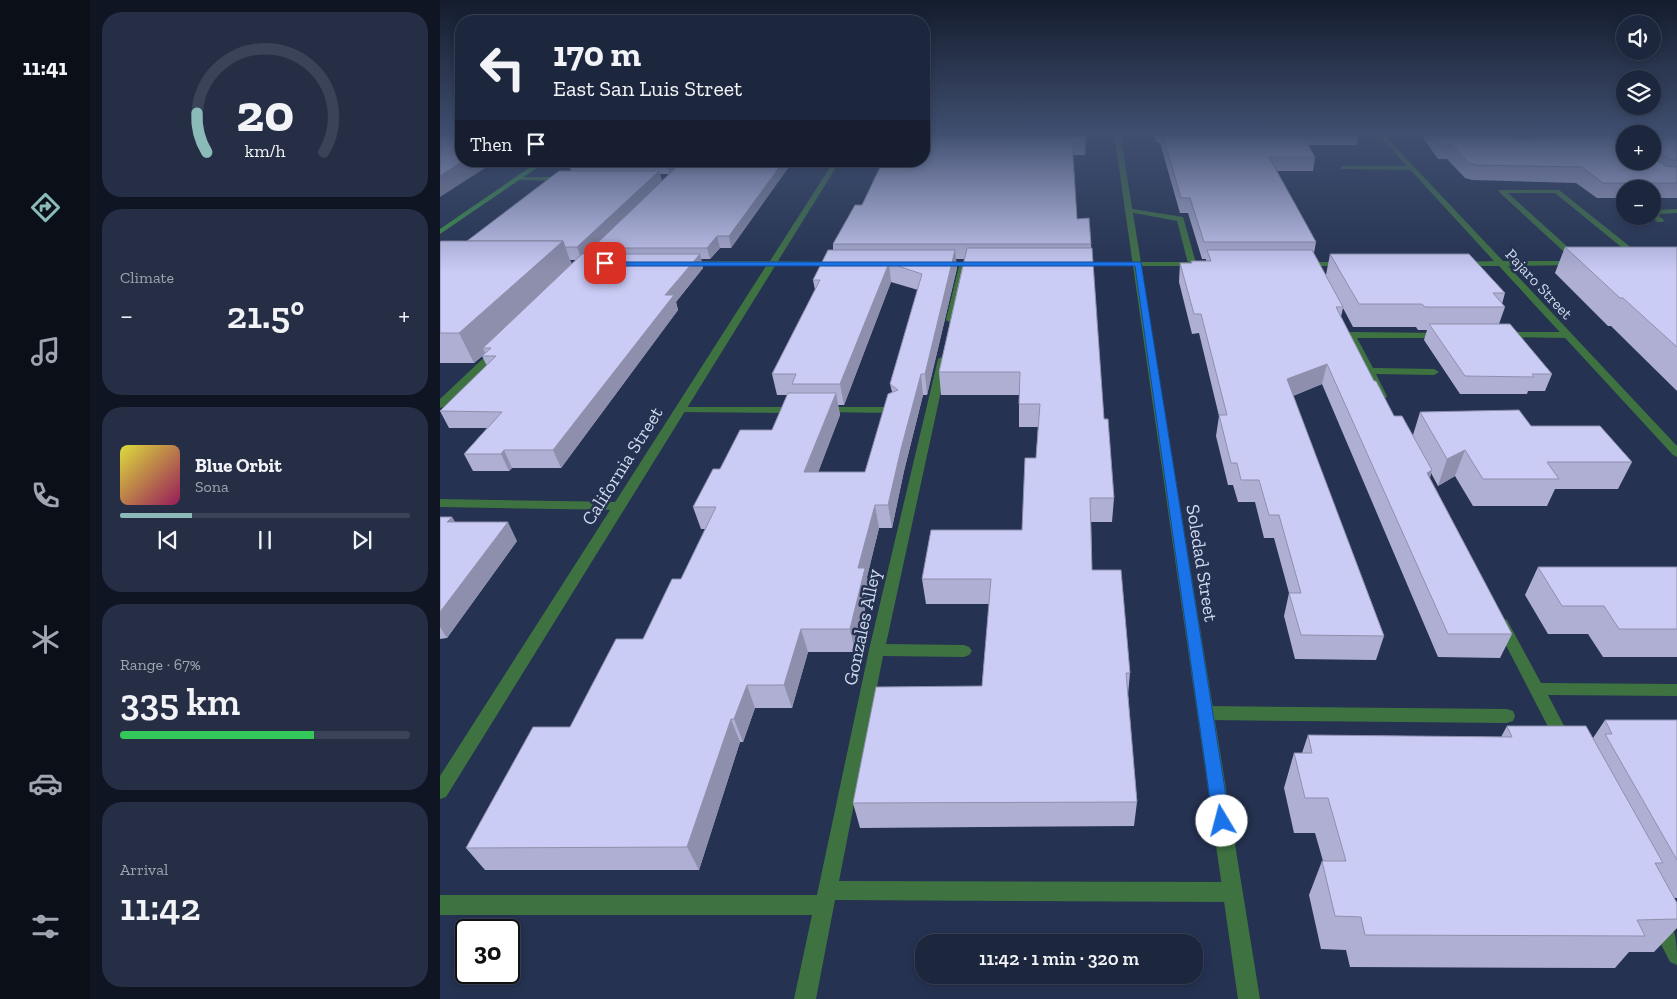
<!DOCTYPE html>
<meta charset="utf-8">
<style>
body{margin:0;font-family:"Zilla Slab",serif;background:#252e44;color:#f1f3f6;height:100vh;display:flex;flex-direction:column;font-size:19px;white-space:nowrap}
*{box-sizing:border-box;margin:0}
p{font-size:16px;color:#a0a5b0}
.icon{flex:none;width:28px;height:28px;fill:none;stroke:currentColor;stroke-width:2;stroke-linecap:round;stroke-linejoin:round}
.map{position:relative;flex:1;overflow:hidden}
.drawer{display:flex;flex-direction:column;gap:12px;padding:12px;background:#0f1522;width:350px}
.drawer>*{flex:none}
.top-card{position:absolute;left:15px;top:15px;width:475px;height:152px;border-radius:20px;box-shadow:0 2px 8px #0003,0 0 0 1px #3a4357;background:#1c263d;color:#f1f3f6;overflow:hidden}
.buttons{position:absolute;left:1176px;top:15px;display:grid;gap:10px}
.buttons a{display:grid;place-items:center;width:45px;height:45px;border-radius:50%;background:#1c263d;box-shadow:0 2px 8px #0003,0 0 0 1px #3a4357;font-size:25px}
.speed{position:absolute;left:15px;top:919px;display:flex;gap:10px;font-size:25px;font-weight:700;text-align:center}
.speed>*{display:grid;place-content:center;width:65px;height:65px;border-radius:50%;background:#1c263d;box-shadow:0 2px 8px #0003,0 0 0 1px #3a4357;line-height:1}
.speed .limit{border:2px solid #111;border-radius:8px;background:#fff;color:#111}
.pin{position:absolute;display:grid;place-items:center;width:42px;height:42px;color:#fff;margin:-21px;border-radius:10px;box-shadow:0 2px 8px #0006}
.me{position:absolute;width:55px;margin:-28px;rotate:352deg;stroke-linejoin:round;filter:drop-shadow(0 0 4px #0008)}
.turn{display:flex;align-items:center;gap:18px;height:105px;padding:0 15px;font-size:22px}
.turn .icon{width:65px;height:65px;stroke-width:2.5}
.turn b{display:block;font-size:35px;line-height:42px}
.then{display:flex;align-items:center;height:48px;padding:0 15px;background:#0003;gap:10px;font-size:19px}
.big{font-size:38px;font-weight:600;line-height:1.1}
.drawer .widget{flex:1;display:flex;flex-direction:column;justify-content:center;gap:8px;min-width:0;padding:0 18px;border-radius:20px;background:#252e44}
.drawer .dial{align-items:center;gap:0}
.dial svg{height:130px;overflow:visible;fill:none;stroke:#3a4357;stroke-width:7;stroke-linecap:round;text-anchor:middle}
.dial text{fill:#f1f3f6;stroke:none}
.song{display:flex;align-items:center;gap:15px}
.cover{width:60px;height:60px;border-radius:8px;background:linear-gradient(135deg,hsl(60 70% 55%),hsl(330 70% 35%))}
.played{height:5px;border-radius:2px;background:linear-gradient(90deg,#8bbbb9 25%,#3a4357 25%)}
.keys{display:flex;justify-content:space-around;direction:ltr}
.heat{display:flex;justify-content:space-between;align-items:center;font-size:28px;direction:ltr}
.charge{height:8px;border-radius:4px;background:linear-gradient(90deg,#34c759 67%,#3a4357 0)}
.trip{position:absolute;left:475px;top:934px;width:288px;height:50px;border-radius:20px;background:#1c263d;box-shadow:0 2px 8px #0003,0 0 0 1px #3a4357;font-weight:600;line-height:50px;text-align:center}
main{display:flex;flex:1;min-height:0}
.menu{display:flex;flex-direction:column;width:90px;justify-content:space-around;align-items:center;background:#0b0f18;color:#a0a5b0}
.menu .icon{width:35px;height:35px}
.menu .selected{color:#8bbbb9}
.menu b{font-size:22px;color:#f1f3f6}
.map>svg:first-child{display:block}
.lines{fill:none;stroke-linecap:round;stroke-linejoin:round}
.service{fill:#3e7341;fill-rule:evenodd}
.minor{fill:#3e7341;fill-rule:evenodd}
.tertiary{fill:#3e7341;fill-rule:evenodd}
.secondary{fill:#3c9644;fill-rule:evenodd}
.wall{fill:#afafd4;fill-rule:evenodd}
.shaded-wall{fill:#8e8fac}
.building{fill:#cbccf6;stroke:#8e8fac}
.route{fill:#1a73e8;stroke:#114b97}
.labels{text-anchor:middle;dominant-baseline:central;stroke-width:5;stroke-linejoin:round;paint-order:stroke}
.far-street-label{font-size:16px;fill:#d0daee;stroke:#253251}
.street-label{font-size:19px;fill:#d0daee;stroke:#253251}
</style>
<main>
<nav class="menu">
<b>11:41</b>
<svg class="icon selected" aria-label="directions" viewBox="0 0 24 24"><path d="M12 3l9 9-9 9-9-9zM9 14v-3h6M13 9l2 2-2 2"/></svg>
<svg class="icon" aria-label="music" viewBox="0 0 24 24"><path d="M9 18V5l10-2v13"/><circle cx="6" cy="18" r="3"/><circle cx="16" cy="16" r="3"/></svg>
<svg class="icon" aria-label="phone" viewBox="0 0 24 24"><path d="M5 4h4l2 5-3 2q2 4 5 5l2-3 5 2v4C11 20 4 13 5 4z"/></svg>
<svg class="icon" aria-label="climate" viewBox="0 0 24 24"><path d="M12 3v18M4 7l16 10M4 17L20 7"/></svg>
<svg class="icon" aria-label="car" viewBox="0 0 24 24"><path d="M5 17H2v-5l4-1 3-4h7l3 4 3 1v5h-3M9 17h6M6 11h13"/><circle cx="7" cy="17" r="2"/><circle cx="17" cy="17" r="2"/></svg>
<svg class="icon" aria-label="filters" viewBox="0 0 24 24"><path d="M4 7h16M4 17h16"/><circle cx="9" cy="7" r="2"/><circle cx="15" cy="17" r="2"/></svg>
</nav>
<section class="drawer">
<div class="widget dial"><svg viewBox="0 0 100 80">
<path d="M14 69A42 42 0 1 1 86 69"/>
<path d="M14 69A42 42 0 0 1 8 45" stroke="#8bbbb9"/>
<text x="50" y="56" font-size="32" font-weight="700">20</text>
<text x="50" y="72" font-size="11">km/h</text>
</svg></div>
<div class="widget"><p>Climate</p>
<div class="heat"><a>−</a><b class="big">21.5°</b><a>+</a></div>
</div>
<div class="widget">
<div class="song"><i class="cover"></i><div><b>Blue Orbit</b><p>Sona</p></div></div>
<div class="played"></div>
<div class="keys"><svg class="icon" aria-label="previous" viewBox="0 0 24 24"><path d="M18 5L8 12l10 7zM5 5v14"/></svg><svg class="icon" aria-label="pause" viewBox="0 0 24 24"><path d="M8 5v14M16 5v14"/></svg><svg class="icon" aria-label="next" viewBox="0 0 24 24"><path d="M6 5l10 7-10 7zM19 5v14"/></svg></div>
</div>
<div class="widget"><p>Range · 67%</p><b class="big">335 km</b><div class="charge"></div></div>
<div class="widget"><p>Arrival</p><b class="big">11:42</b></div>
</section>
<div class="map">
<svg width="1237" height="999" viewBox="0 0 1237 999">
<rect width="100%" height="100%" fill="#253251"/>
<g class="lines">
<g class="service">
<path d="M591,133H680L677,135H594Z"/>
<path d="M965,133H981L1003,137L1000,139Z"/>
<path d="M1059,134L1099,138L1102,140L1099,142L1057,137Z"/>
<path d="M903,166H972L975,168L972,170L901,169V167Z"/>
<path d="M77,177H125L128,179L125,181L75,180V178Z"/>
<path d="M1059,190H1119L1203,257L1196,259L1115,193H1068L1141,259L1134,261L1059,192Z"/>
<path d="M686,208L743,217L756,263L755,265L748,263L737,221L689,212L685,210Z"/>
<path d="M1237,209V213L1220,214L1219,216L1224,220L1223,222H1217L1211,216L1215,210Z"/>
<path d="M520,262L527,264L516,320L511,323L506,320Z"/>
<path d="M910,332L1004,333L1006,335L1001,338H917L933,368L994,369L999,372L994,375L936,374L947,396L946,398H938L905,335Z"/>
<path d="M1064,332H1126L1131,335L1126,338L1061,337L1059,335Z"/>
<path d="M56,348L61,351L59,353L4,407L0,408V399L53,349Z"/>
<path d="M503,356L508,359L446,644L524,645L529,647L532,651L529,655L524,657L443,656L399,881L792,882L799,885L802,892L799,899L792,902L395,900L376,999H354L372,915H0V895H377L429,650L498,359Z"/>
<path d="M240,407H357L362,410L357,413L236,412L235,410L236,408Z"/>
<path d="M382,407H454L459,410L454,413L378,412L377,410L378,408Z"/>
<path d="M0,499L179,502L185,506L179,510L0,507Z"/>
<path d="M1062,619L1067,620L1101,683L1237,684V696L1108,695L1132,741L1130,746L1124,748L1118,746L1055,624L1057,620Z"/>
<path d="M765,706L1067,709L1073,711L1075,716L1073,721L1067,723L765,720L759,718L757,713L759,708Z"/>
<path d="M1221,914C1237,922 1237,947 1237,965L1230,962L1211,924L1214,917Z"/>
</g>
<path class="minor" d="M674,133H680L820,999H798Z"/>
<g class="tertiary">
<path d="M941,133H947V138L1063,261H1138V265H1135L1068,266L1237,446V457L1233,455L1059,266H1019V262H1022L1054,261L942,139Z"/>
<path d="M394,161H400L338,261L397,262L401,264L397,266H335L6,797L0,799V776L326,266L247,265L243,263L247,261H330Z"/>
<path d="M497,262H540L544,264L540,266H500L496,264Z"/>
<path d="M634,262H757L761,264L757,266H637L633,264Z"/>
<path d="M862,262H905L909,264L905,266H862Z"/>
</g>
<path class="secondary" d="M99,161H107L0,234V229Z"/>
</g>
<g class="wall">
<path d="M484,133L646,143L645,155H633L637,219L651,244L664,419L674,498L672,522H651L652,570L690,673L688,695L697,802L694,826L420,828L413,803L542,686L549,604H486L482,579L582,530L596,458L598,427H579V395H501L499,372L524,259H516L517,268L487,395H483L464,471L452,528H439L427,577L429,591L415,652H368L352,708H315L303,742H300L259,870H45L26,848L130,727L203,639L241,579L265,529H261L253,507L280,469L332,430L347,395H337L332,374L375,290L373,280L393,250V244L422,205ZM451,282L478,290L450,384L452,392L425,472H378L400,415L398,405H404Z"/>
<path d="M707,133H940L939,135H919L917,145H868L875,157L873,171H837L876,242L874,253L886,275L890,254L1065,293L1062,304L1065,307L1059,324L1112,374L1105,391H1088L1087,394H1020L984,340L987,330H978L976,327H913L903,308L901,317L934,381L954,416L973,435L980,412L1091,426L1192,462L1178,489H1115L1107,506H1033L1015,476L998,486L991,473L990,478L1072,634L1060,658L998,657L882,384L853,396L944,636L936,660L855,659L844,616L849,593L834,538H824L815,502H798L793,485H788L776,436L779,416L759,333L752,334L739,282L740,263H751V261H766V259H762L748,213H740L720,143H717L714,136H708Z"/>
<path d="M949,133H965L964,135H949Z"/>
<path d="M985,133H1051L1081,139L1101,138L1069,133H1237V198H1212V189H1185V198H1157L1136,183L1032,180L1025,178L1007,159H998L984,139ZM1185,134H1212V161H1185Z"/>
<path d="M353,161L291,248H280L270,259H261L263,268L236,302L238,310L121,468H72L69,471H33L24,454L47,428H9L0,411L47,366L42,356L46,353L34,363H0V242L27,241L131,171L129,165ZM220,174H229L222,181ZM152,250L154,254H148ZM130,260H136L132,264Z"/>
<path d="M1125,247H1237V391L1171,326H1168L1115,273Z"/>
<path d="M0,517H12L15,522L77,541L7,638L0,639Z"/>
<path d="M1098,567H1237V657H1163L1148,634H1108L1085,595Z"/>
<path d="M1165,720H1237V898H1234L1237,903V928L1214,952H1189L1175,968L910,967L906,950L881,949L869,895L882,861H883L875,833H854L844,788L854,753H862L868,735L1061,737L1067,726L1153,738Z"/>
</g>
<g class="shaded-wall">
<path d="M23,161H56L0,197V176Z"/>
<path d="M230,161H243L230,174L227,164Z"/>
<path d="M344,161H353L291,248L289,236Z"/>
<path d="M219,171L222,182L152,248V250L142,260L137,247Z"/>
<path d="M277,236L280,248L270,259L267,248Z"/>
<path d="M123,241L133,268L43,348L45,353L34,363L19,333Z"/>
<path d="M515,250L517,268L487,395L485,374Z"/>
<path d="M260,254L263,268L236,302L238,310L121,468L113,450L225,295Z"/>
<path d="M449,263L451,282L404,405L400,384Z"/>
<path d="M887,364L882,384L843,400L847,379Z"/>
<path d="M481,374L483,395L464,471L452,528L448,505L461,449Z"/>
<path d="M396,393L400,415L370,494L364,472Z"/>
<path d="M64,450L72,468L69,471L61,454Z"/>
<path d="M1025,450L1015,476L998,486L1007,459Z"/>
<path d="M992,470L985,493L987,473Z"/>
<path d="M435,505L439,528L427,577L429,591L415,652L410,629L418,568Z"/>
<path d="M12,517L23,536L7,522Z"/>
<path d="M68,522L77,541L7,638L0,627V612Z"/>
<path d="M361,629L368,652L352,708L344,685Z"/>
<path d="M307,685L315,708L303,742L294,719Z"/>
<path d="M291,719L300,742L259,870L247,847Z"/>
</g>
<g class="building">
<path d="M0,133H21V161H23L0,176Z"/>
<path d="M484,133H645L646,143H633V156L637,219L649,218L651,244H393L415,205H422L443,161H484Z"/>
<path d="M722,133H861L875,157H829L876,242H764L750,198H741Z"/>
<path d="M993,133H1051L1081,139L1109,138L1122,134L1185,137V161H1212V157L1226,166L1237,167V183H1163L1142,167L1037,165L1029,163L1011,145L1002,144Z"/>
<path d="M1192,133H1217L1218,140H1237V160H1232L1212,148V134H1192Z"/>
<path d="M134,161H230L227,164L129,165Z"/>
<path d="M243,161H344L289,236H277L267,248H152Z"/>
<path d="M119,171H219L137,247H125L123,241H27Z"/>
<path d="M1,241H123L19,333H0V242Z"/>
<path d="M1125,247H1237V347L1183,298H1180Z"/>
<path d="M527,248H652L664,419H668L674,498H650L652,570H681L690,673H686L697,802L413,803L436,687L542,686L551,579H482L491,530H582L585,458H596L600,404H579L580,372H499Z"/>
<path d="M388,250H515L485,374H481L461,449L448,505H435L418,568H425L410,629H361L344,685H307L294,719H291L247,847L26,848L93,727H130L176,639H203L232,579H241L276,507H253L273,469H280L300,430H332L348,393H396L364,472H425L448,394L458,390L450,384L482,274L449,263L400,384H352L356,374H332L380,280H373Z"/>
<path d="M767,250H872L903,307H896L934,381H936L954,416H962L992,470L987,473L1072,634H1008L887,364L847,379L944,636L861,635L849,593H861L839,515H829L819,480H801L797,463H791L779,415H787L761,314H754L740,263H752L751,261H771Z"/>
<path d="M142,254H260L225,295H234L113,450H64L61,454H24L62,412L0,411L56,356H42L51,348H43Z"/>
<path d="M890,254H1029L1065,293H1053L1065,307H985L982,304H919Z"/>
<path d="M989,324H1070L1112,374H1092L1094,377L1025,376Z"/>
<path d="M1079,410L1091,426H1160L1192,462H1107L1119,479H1043L1025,450L1007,459L980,412Z"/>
<path d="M0,517H12L7,522H68L0,612Z"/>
<path d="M1098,567H1237V629H1179L1164,606H1122Z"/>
<path d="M1165,720H1237V860L1165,734H1172Z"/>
<path d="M1067,726H1146L1223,863H1215L1237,903V919L1197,920L1205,936L925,935L921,917L895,916L882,861H906L888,798H865L854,753H872L868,735L1072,737Z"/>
</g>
<linearGradient id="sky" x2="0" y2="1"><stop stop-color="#141c2d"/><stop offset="0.49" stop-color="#404f70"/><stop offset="1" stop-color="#404f70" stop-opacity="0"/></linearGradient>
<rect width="1237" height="273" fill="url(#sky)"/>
<path class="route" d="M162,262H701L790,821L787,826L782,828L776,826L773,821L695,266H165L162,265Z"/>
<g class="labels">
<g class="far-street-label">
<text transform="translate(1099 284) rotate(47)">Pajaro Street</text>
</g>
<g class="street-label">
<text transform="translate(182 466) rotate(-58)">California Street</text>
<text transform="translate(762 563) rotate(81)">Soledad Street</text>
<text transform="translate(422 627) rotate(-78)">Gonzales Alley</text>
</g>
</g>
</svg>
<div class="buttons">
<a><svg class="icon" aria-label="sound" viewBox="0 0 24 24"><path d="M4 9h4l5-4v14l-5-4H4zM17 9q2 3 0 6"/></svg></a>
<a><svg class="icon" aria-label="layers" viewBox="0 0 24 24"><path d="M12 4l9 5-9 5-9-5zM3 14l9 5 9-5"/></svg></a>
<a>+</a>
<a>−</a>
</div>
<div class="speed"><div class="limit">30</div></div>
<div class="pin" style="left:165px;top:263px;background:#d93025"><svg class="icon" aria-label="arrive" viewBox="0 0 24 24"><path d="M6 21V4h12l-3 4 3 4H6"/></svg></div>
<svg class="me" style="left:782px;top:821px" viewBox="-20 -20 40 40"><circle r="19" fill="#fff"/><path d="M0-13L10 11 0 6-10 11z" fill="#1a73e8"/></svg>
<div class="trip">11:42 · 1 min · 320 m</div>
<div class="top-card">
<div class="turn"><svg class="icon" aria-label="left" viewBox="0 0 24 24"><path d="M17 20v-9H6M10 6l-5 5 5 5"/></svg><div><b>170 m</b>East San Luis Street</div></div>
<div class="then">Then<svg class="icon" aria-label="arrive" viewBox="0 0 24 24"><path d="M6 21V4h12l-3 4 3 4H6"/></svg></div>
</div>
</div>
</main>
